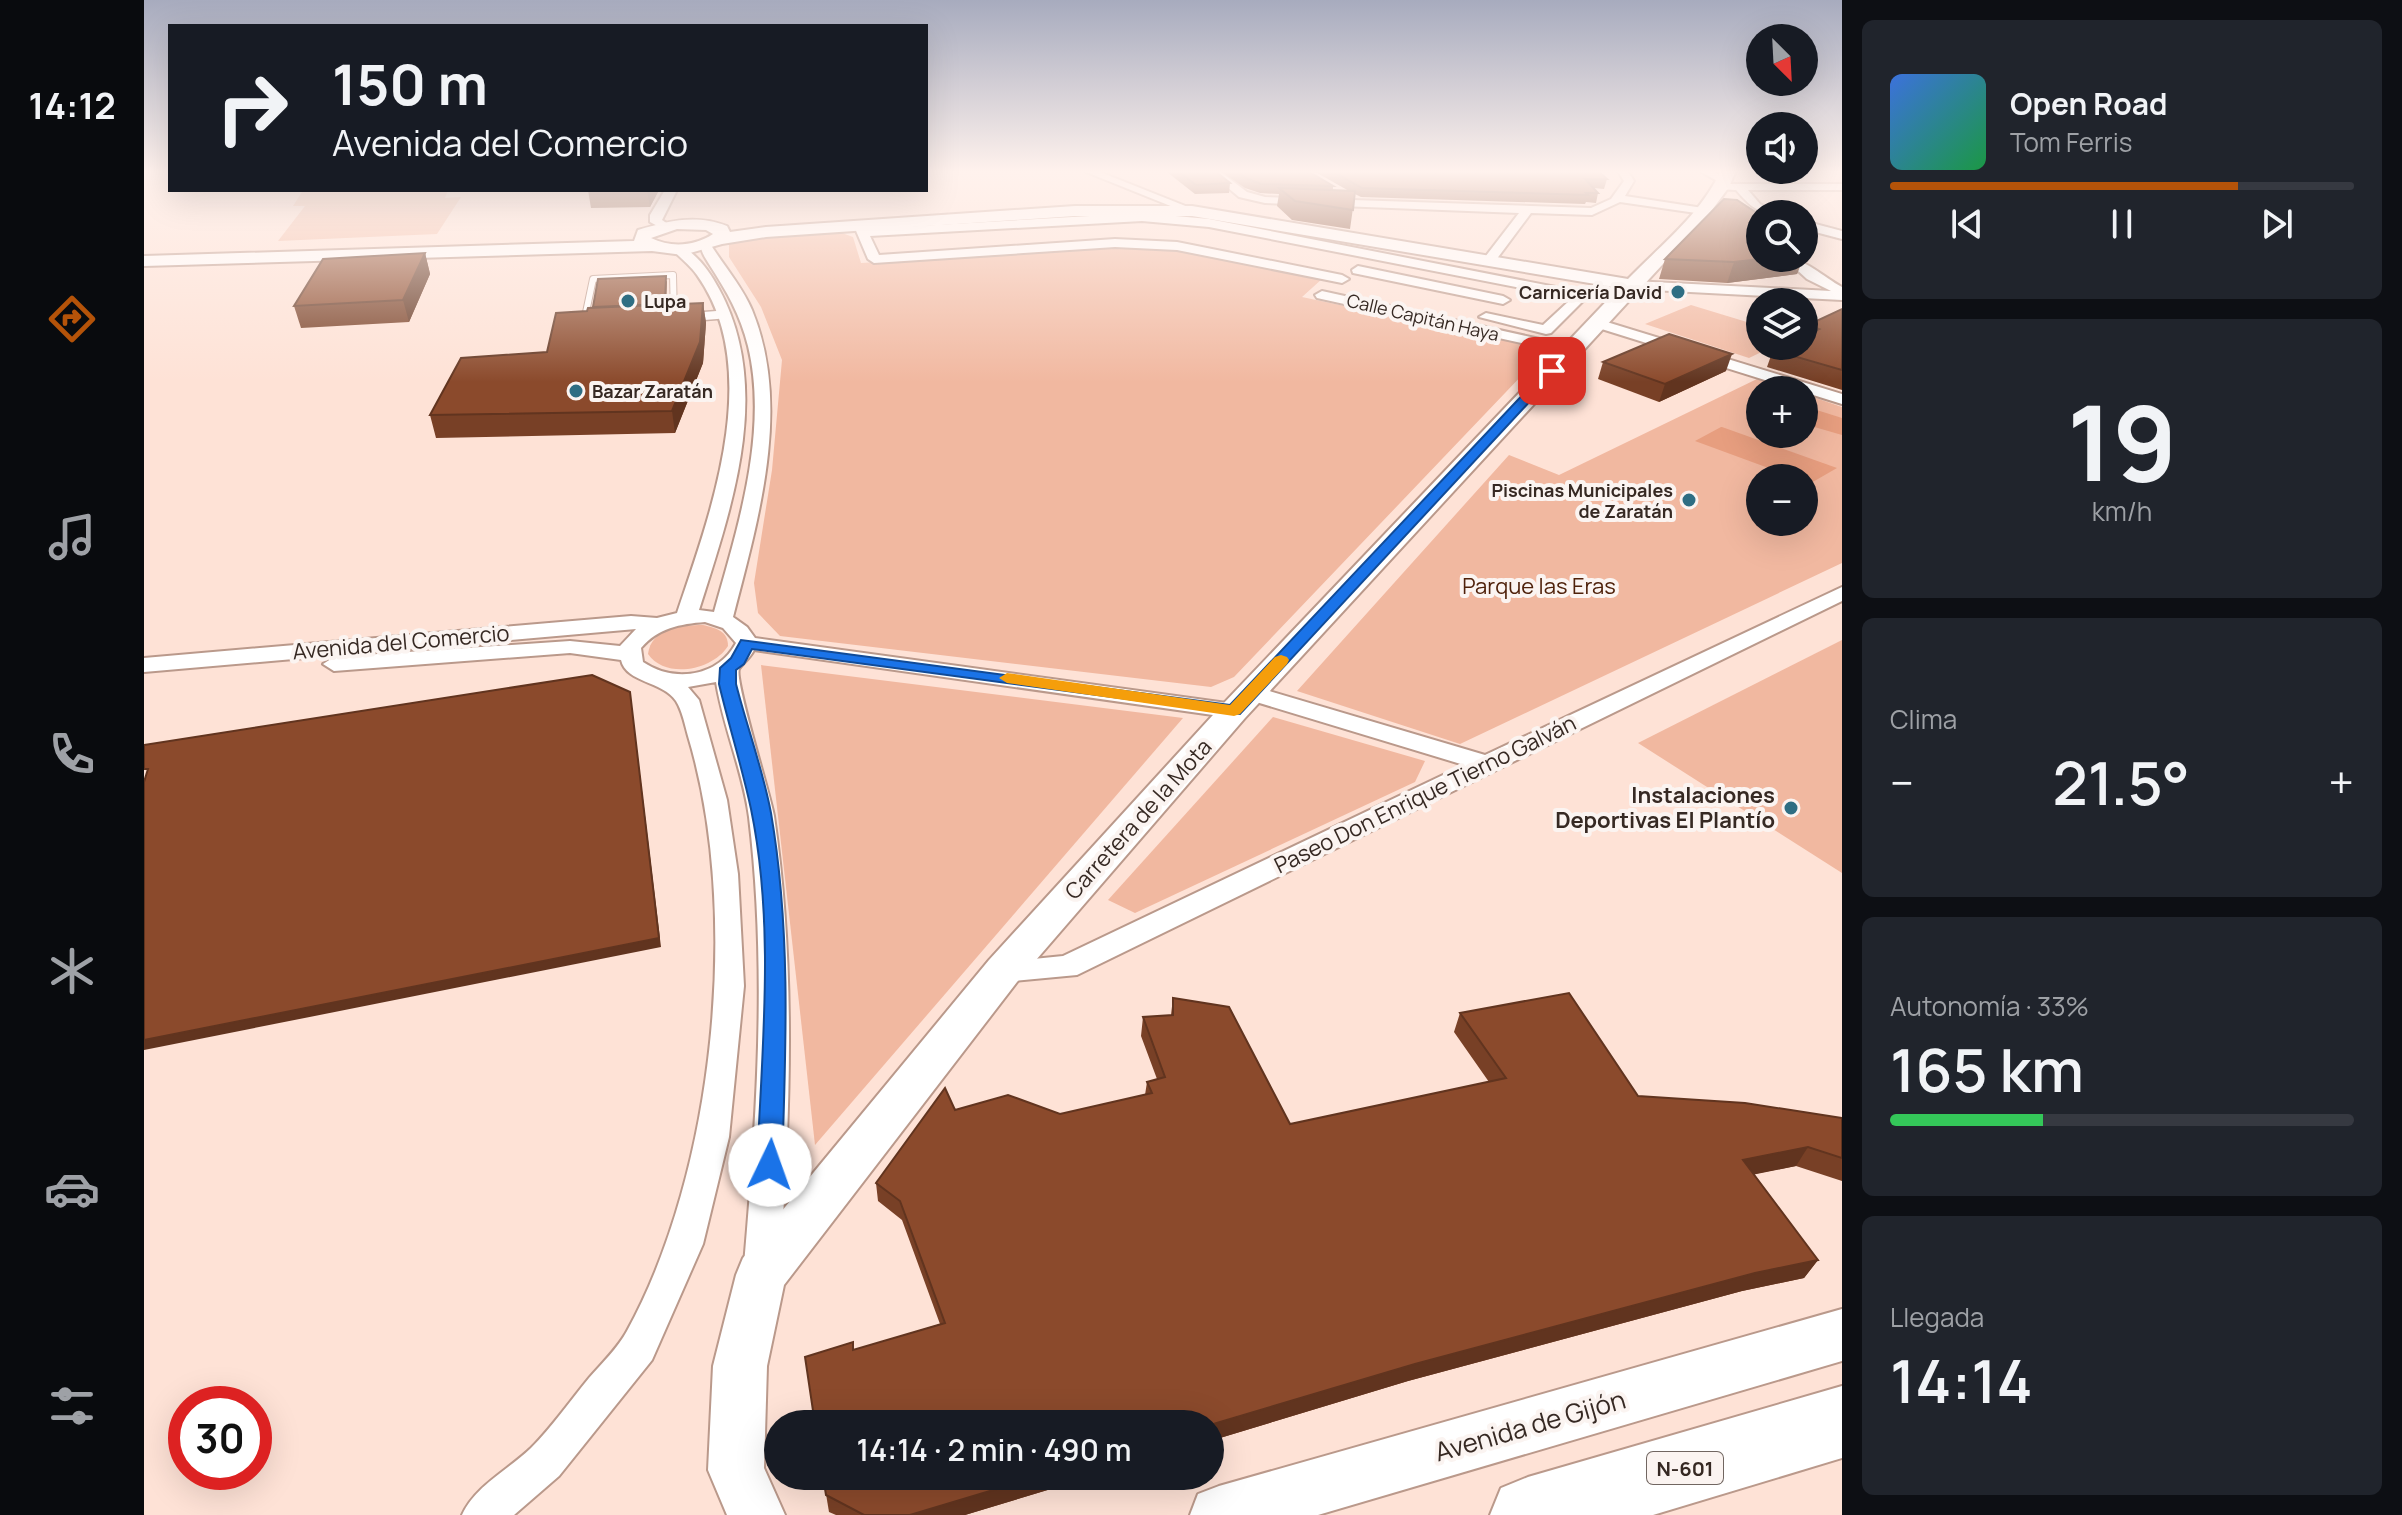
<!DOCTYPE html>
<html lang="es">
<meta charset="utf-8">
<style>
body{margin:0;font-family:Manrope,sans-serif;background:#20242c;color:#f1f3f6;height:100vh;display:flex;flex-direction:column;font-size:30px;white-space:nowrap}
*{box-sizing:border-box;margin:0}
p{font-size:26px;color:#9ea1a6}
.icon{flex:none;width:44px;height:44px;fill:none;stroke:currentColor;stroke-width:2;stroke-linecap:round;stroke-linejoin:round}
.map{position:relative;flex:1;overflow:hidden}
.drawer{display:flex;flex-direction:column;gap:20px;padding:20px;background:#0d0f14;width:560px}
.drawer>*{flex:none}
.banner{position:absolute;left:24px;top:24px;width:760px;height:168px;border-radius:0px;box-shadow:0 8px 32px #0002;background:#171b24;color:#f1f3f6;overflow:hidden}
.needle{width:52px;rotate:156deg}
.controls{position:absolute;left:1602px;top:24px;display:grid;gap:16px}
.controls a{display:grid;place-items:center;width:72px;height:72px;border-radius:50%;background:#171b24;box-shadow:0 8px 32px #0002;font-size:40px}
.speed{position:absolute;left:24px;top:1386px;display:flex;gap:16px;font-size:40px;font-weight:700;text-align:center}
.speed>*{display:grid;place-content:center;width:104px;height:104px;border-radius:50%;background:#171b24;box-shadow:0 8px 32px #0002;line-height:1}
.speed .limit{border:12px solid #d22;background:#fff;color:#111}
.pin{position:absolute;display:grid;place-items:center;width:68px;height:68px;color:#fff;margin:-34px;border-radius:16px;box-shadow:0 4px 12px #0006}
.me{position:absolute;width:88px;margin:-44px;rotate:3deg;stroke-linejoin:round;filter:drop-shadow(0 0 6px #0008)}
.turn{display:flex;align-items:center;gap:28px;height:168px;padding:0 32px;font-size:36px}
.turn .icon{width:104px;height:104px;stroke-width:2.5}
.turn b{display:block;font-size:56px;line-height:68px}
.big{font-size:60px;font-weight:600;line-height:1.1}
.drawer .tile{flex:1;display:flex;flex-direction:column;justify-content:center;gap:12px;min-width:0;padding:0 28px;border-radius:12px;background:#20242c}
.drawer .dial{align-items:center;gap:0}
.dial b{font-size:104px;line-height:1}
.song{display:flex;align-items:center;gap:24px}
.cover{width:96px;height:96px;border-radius:12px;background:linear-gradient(135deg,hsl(220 70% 55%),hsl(140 70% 35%))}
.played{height:8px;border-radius:4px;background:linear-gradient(90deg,#b45309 75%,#363941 75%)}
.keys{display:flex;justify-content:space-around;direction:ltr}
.heat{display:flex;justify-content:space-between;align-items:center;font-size:44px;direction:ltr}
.charge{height:12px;border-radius:6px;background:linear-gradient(90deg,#34c759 33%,#363941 0)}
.trip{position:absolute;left:620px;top:1410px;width:460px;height:80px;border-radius:40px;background:#171b24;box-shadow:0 8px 32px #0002;font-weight:600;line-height:80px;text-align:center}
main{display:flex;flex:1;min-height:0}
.menu{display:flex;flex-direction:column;width:144px;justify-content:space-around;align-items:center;background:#090b0e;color:#9ea1a6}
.menu .icon{width:56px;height:56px}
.menu .selected{color:#b45309}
.menu b{font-size:36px;color:#f1f3f6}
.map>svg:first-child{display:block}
.green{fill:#f1b8a0;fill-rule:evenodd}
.water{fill:#e79e7f}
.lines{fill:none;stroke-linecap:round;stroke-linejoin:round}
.lane-far1-casing{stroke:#ba998b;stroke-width:8}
.lane-casing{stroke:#ba998b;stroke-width:11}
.street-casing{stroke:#ba998b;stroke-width:4}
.secondary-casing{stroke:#ba998b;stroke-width:4}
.highway-casing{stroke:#ba998b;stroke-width:4}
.lane-far1{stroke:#fff;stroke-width:6}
.lane{stroke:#fff;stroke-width:8}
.street{fill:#fff;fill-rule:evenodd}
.secondary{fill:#fff;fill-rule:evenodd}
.highway{fill:#fff;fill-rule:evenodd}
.wall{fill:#784026}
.shaded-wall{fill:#61341f}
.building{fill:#8b4a2c;stroke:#61341f;stroke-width:2}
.route{fill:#1a73e8;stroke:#114b97;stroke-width:2}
.slow{fill:#f59e0b}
.poi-dot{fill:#2f6e83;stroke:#fbf4f1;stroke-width:3}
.labels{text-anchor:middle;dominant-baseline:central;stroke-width:8;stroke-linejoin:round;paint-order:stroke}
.far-poi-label{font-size:18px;font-weight:bold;fill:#362923;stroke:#fbf4f1;text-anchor:end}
.far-street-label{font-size:18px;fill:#362923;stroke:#fbf4f1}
.shield{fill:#fbf4f1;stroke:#716661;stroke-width:2}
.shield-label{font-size:20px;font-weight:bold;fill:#362923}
.park-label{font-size:22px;fill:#4f210a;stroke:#fbf4f1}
.street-label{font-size:22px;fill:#362923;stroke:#fbf4f1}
.poi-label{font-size:22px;font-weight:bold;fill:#362923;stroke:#fbf4f1;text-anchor:end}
.near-street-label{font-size:26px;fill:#362923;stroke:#fbf4f1}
</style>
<main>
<nav class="menu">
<b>14:12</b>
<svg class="icon selected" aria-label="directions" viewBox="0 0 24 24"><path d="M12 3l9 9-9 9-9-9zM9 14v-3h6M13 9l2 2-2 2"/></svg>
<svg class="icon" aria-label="music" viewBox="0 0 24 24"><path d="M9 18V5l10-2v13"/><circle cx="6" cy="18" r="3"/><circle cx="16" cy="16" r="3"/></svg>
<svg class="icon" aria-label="phone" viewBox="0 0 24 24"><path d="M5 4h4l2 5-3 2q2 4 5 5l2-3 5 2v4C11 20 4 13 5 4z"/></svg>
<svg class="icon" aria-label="climate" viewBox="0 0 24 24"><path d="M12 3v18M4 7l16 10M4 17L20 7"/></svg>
<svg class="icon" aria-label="car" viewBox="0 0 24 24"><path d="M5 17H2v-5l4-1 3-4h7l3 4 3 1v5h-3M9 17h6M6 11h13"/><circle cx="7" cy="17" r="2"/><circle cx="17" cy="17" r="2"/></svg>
<svg class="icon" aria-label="filters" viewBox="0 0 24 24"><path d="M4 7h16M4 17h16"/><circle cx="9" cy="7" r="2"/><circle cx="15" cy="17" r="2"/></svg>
</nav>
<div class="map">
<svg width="1698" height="1515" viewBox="0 0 1698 1515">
<rect width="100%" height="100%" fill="#fee2d6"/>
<g class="green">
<path d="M213,190H304L301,198L317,197L293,234L134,241L161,206H149L158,192Z"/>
<path d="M695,232L709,237L717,263L999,246L1043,252L1178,279L1158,297L1403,349L1090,677L1067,687L636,636L614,613L610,583L628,470L638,360L617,307L585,257V244L607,236Z"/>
<path d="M1547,305L1616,326V346H1630L1605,358L1501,324Z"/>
<path d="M1613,379L1648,390H1616V434H1660V394L1698,407V563L1316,744L1153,691L1365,455L1415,475ZM1616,478H1660V522H1616Z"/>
<path d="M559,625C572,628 584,631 584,646C569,670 522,680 504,654C507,628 538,625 559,625Z"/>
<path d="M1698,640V873L1494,743Z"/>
<path d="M617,665L1039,718L671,1145Z"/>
<path d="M1129,717L1281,761L1271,782L991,913L964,900Z"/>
</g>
<g class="water">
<path d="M1660,406L1698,418V435L1660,424Z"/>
<path d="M1577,427H1578L1693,468L1667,483L1660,478H1652L1551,441Z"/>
</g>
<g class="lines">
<g class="lane-far1-casing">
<g id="lane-far1">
<path d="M441,317L449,279L529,275L530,317"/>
<path d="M551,317L580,314"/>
</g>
</g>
<g class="lane-casing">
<g id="lane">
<path d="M442,315L441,319L445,321"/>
<path d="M530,315V318"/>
<path d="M547,317L573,315"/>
</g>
</g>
<g class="street-casing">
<g id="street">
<path d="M937,170H951L1054,211L1044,213Z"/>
<path d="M1063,170H1074L1103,192L1121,197L1447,208L1467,199L1480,181L1473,170H1483L1490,181L1481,196L1559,208L1565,211L1559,214L1476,202L1448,215L1387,213L1349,264L1344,265L1338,261L1375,213L1121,203L1095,197Z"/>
<path d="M1554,170H1567L1584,180L1575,182Z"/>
<path d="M1662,170L1658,173L1659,178L1655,179L1645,171Z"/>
<path d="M1577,184H1698V190H1604L1616,204L1636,214C1614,214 1606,206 1592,190L1573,189L1571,187Z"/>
<path d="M521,190H533L518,220L527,226L521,230L506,222V215Z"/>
<path d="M998,213L1065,219L1422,289L1440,300L1407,333L1402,334L1335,317L1342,313L1399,325L1425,301L1418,296L1065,227L998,221L726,236L735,255L971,239L1033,242L1198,275L1205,279L1198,283L1033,250L971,247L730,263L724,259L710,226L716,222L723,229Z"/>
<path d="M1660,221L1698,231V239L1660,229Z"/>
<path d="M557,242H565C579,265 598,286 608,310C648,407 614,520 589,617L603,627L611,638L1090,704L1098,706L1101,711L1098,716L1090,718L610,650C606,658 599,663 595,669C590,680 626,793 630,816C652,966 646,1115 636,1265L631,1277L618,1282L605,1277L600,1265C613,1115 623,967 605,817C599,771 579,727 572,682L544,687L555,700L583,800L594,874L600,986L585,1137L559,1244L508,1360L415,1476L370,1515H318C331,1486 364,1470 387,1448C408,1427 426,1401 445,1378C457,1364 474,1348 483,1331C571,1171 597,911 544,736C541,725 538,710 532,701C519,681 482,683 477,660L426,653L190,671L179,664L190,657L426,641L476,646L492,629L0,672V658L487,616L513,618L533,613C566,515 621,370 553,275C546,265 536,258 528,249L534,245C552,252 566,272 575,289C630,390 587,509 555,610L570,612C593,529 625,433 604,346C596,314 583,292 565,264C560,256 556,250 557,242ZM561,622L579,628L592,643C574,677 530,683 499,662L497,648C514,628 536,624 561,622Z"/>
<path d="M1640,258C1661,258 1679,277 1698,287V300L1489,289L1482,285L1489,281L1687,291L1663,279Z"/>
<path d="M1214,266L1359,296L1366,300L1359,304L1209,273L1208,270Z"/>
<path d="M1178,291L1428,346L1435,350L1428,354L1173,298L1171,295Z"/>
<path d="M1453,319L1698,394V404L1448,326L1446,323Z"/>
<path d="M1698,587V601L933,975L859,982L849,979L845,971L849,963L919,956L1320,765L1099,698L1096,693L1099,688H1115L1341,755Z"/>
</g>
</g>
<g class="secondary-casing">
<g id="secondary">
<path d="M1577,170H1592L1585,187L1565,214L1101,718L873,982L640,1285L623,1366L620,1468L641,1515H583L564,1470L569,1366L592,1275L599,1258L845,960L1079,704L1475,288L1048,216H931L622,237L578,244L539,255L508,251L0,266V256L490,241L494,230C525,221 551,214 583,226L586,232L622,227L931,206H1048L1484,279C1517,245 1558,213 1577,170ZM533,229L562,230L569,234C551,246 527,248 507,238Z"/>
<path d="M1698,1309V1361L1174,1515H1046L1054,1494L1075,1486Z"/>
</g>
</g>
<g class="highway-casing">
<path id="highway" d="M1698,1386V1458L1509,1515H1346L1357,1488L1384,1477Z"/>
</g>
<use href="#lane-far1" class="lane-far1"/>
<use href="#lane" class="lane"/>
<use href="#street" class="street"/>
<use href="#secondary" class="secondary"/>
<use href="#highway" class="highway"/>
</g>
<g class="wall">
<path d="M1018,170H1070L1086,183L1085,193L1051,194L1023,172Z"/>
<path d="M1075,170H1162L1189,186V190L1205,191L1168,170H1365L1463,179L1460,189L1450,188L1454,193L1452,203L1442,202L1441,204L1217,197L1211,194L1206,229L1148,220L1133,206L1135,194L1116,193L1101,188Z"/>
<path d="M444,190H515L506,207L447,208Z"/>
<path d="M281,253L286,274L265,322L157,328L150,306Z"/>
<path d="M1659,258L1653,274L1583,283L1515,279L1521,259Z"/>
<path d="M523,281L522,304L559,303L562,323L559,363L531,433L292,438L286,415L403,352L443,311Z"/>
<path d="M1698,309V390L1623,367L1629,350L1660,346V335L1664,325Z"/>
<path d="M1459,362L1582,371L1515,402L1454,379Z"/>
<path d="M1029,998L1146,1124L1345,1082L1310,1032L1316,1013L1494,1096L1698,1118V1181L1652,1166L1610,1174L1674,1260L1660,1278L1598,1291L1264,1381L1066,1441V1424H671L709,1342L710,1350L796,1324L758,1220L734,1201L732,1183L811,1110L916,1114L1001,1095L1003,1082L1013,1079L997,1036L999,1017L1027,1015Z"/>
<path d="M679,1476H950L821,1515H692L685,1512Z"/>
</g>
<g class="shaded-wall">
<path d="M503,190H515L506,207Z"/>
<path d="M281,253L286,274L265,322L259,300Z"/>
<path d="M1625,258H1659L1653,274L1583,283L1590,262Z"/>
<path d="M559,303L562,323L559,363L531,433L528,411Z"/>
<path d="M1588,354L1582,371L1515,402L1521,384Z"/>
<path d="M486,692L517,947L0,1050V1040Z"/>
<path d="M1664,1147L1652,1166L1588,1179L1599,1160Z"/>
<path d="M1674,1260L1660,1278L1598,1291L1264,1381L1066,1441V1425L1271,1364L1611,1273Z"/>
<path d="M896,1476H950L821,1515H766Z"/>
</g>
<g class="building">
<path d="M1033,170H1070L1086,183L1052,185Z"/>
<path d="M1090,170H1162L1189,186L1117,184L1102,178Z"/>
<path d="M1186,170H1365L1454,171L1463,179H1441L1454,193H1442L1444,195L1218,188Z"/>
<path d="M1135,188L1211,191L1209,210L1151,201Z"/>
<path d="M1580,199L1593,200L1616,215V258H1625L1590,262L1521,259Z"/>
<path d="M281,253L259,300L150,306L179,259Z"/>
<path d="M522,276L521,304L449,307L454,279Z"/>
<path d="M559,303L556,342L528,411L286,415L317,358L403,352L412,313L443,311L444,308Z"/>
<path d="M1698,309V370L1629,350L1637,346H1660V336L1675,329L1664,325Z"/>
<path d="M1525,334L1588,354L1521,384L1459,362Z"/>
<path d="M448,675L486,692L515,938L0,1040V782L4,769H0V745Z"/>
<path d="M1425,993L1494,1096L1601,1103L1698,1118V1158L1664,1147L1599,1160L1674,1260L1611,1273L1271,1364L1066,1425V1424H671L661,1357L709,1342V1350L801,1323L756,1201L732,1183L801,1088L811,1110L864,1095L916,1114L1008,1093L1003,1082L1021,1077L999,1017L1029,1015V998L1085,1007L1146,1124L1362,1078L1316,1013Z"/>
<path d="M679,1476H896L766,1515H720L682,1495Z"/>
</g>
<linearGradient id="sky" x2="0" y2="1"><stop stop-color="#a7abbe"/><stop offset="0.45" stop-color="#fff2ed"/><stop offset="1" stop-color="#fff2ed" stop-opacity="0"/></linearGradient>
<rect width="1698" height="382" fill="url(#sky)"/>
<path class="route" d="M1404,368L1414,371L1096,714L608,649L600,664L592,670V684C603,727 619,770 627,813C647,930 642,1047 638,1165L635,1173L626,1176L617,1173L613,1165C618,1048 631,925 607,809C598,767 585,726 575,684L576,668L587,658L597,640L1086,705Z"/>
<path class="slow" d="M1137,655L1143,657L1145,660L1143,664L1096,714L1090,716L863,683L855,678L863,673L1086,705L1131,657Z"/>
<g class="poi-dot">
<circle cx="1534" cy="292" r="8"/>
<circle cx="484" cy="301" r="8"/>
<circle cx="432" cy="391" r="8"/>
<circle cx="1545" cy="500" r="8"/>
<circle cx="1647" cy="808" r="8"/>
</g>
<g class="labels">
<g class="far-poi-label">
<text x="1518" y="292">Carnicería David</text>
<text x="500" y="301" text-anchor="start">Lupa</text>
<text x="448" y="391" text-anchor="start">Bazar Zaratán</text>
<text x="1529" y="490">Piscinas Municipales<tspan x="1529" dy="21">de Zaratán</tspan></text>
</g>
<g class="far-street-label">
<text transform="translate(1279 317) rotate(13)">Calle Capitán Haya</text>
</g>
<rect class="shield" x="1503" y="1452" width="76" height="32" rx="6"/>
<g class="shield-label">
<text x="1541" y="1468">N-601</text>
</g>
<g class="park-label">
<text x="1395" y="586">Parque las Eras</text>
</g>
<g class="street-label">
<text transform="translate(257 642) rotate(-5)">Avenida del Comercio</text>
<text transform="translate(1281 794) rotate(-26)">Paseo Don Enrique Tierno Galván</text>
<text transform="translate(994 819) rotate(-48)">Carretera de la Mota</text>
</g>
<g class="poi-label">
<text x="1631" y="795">Instalaciones<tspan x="1631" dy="25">Deportivas El Plantío</tspan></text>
</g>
<g class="near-street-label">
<text transform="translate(1386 1425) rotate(-16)">Avenida de Gijón</text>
</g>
</g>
</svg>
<div class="controls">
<a><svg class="needle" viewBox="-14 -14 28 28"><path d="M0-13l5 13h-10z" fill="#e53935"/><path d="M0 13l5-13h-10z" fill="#9ea1a6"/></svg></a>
<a><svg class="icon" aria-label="sound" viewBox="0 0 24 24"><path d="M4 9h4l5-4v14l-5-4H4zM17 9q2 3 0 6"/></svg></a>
<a><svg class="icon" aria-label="search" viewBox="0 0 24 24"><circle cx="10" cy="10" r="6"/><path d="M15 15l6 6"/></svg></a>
<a><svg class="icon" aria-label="layers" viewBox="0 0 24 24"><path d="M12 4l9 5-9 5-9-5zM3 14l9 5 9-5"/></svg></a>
<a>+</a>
<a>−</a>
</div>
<div class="speed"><div class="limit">30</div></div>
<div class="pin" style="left:1408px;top:371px;background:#d93025"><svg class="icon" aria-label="arrive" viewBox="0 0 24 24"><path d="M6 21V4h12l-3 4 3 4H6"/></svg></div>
<svg class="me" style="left:626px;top:1165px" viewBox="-20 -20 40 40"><circle r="19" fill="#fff"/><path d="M0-13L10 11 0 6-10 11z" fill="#1a73e8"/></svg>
<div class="trip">14:14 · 2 min · 490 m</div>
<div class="banner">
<div class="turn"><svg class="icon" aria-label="right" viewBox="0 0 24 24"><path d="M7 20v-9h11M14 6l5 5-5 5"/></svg><div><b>150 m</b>Avenida del Comercio</div></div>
</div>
</div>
<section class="drawer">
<div class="tile">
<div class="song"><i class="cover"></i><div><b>Open Road</b><p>Tom Ferris</p></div></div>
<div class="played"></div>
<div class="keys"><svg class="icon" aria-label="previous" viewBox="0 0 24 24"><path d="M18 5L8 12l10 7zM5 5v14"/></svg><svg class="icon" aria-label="pause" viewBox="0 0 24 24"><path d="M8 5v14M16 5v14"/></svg><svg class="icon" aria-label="next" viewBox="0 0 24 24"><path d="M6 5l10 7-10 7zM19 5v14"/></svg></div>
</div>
<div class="tile dial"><b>19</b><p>km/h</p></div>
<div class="tile"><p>Clima</p>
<div class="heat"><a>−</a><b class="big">21.5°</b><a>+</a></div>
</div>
<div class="tile"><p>Autonomía · 33%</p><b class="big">165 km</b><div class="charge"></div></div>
<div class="tile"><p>Llegada</p><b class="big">14:14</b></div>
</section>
</main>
